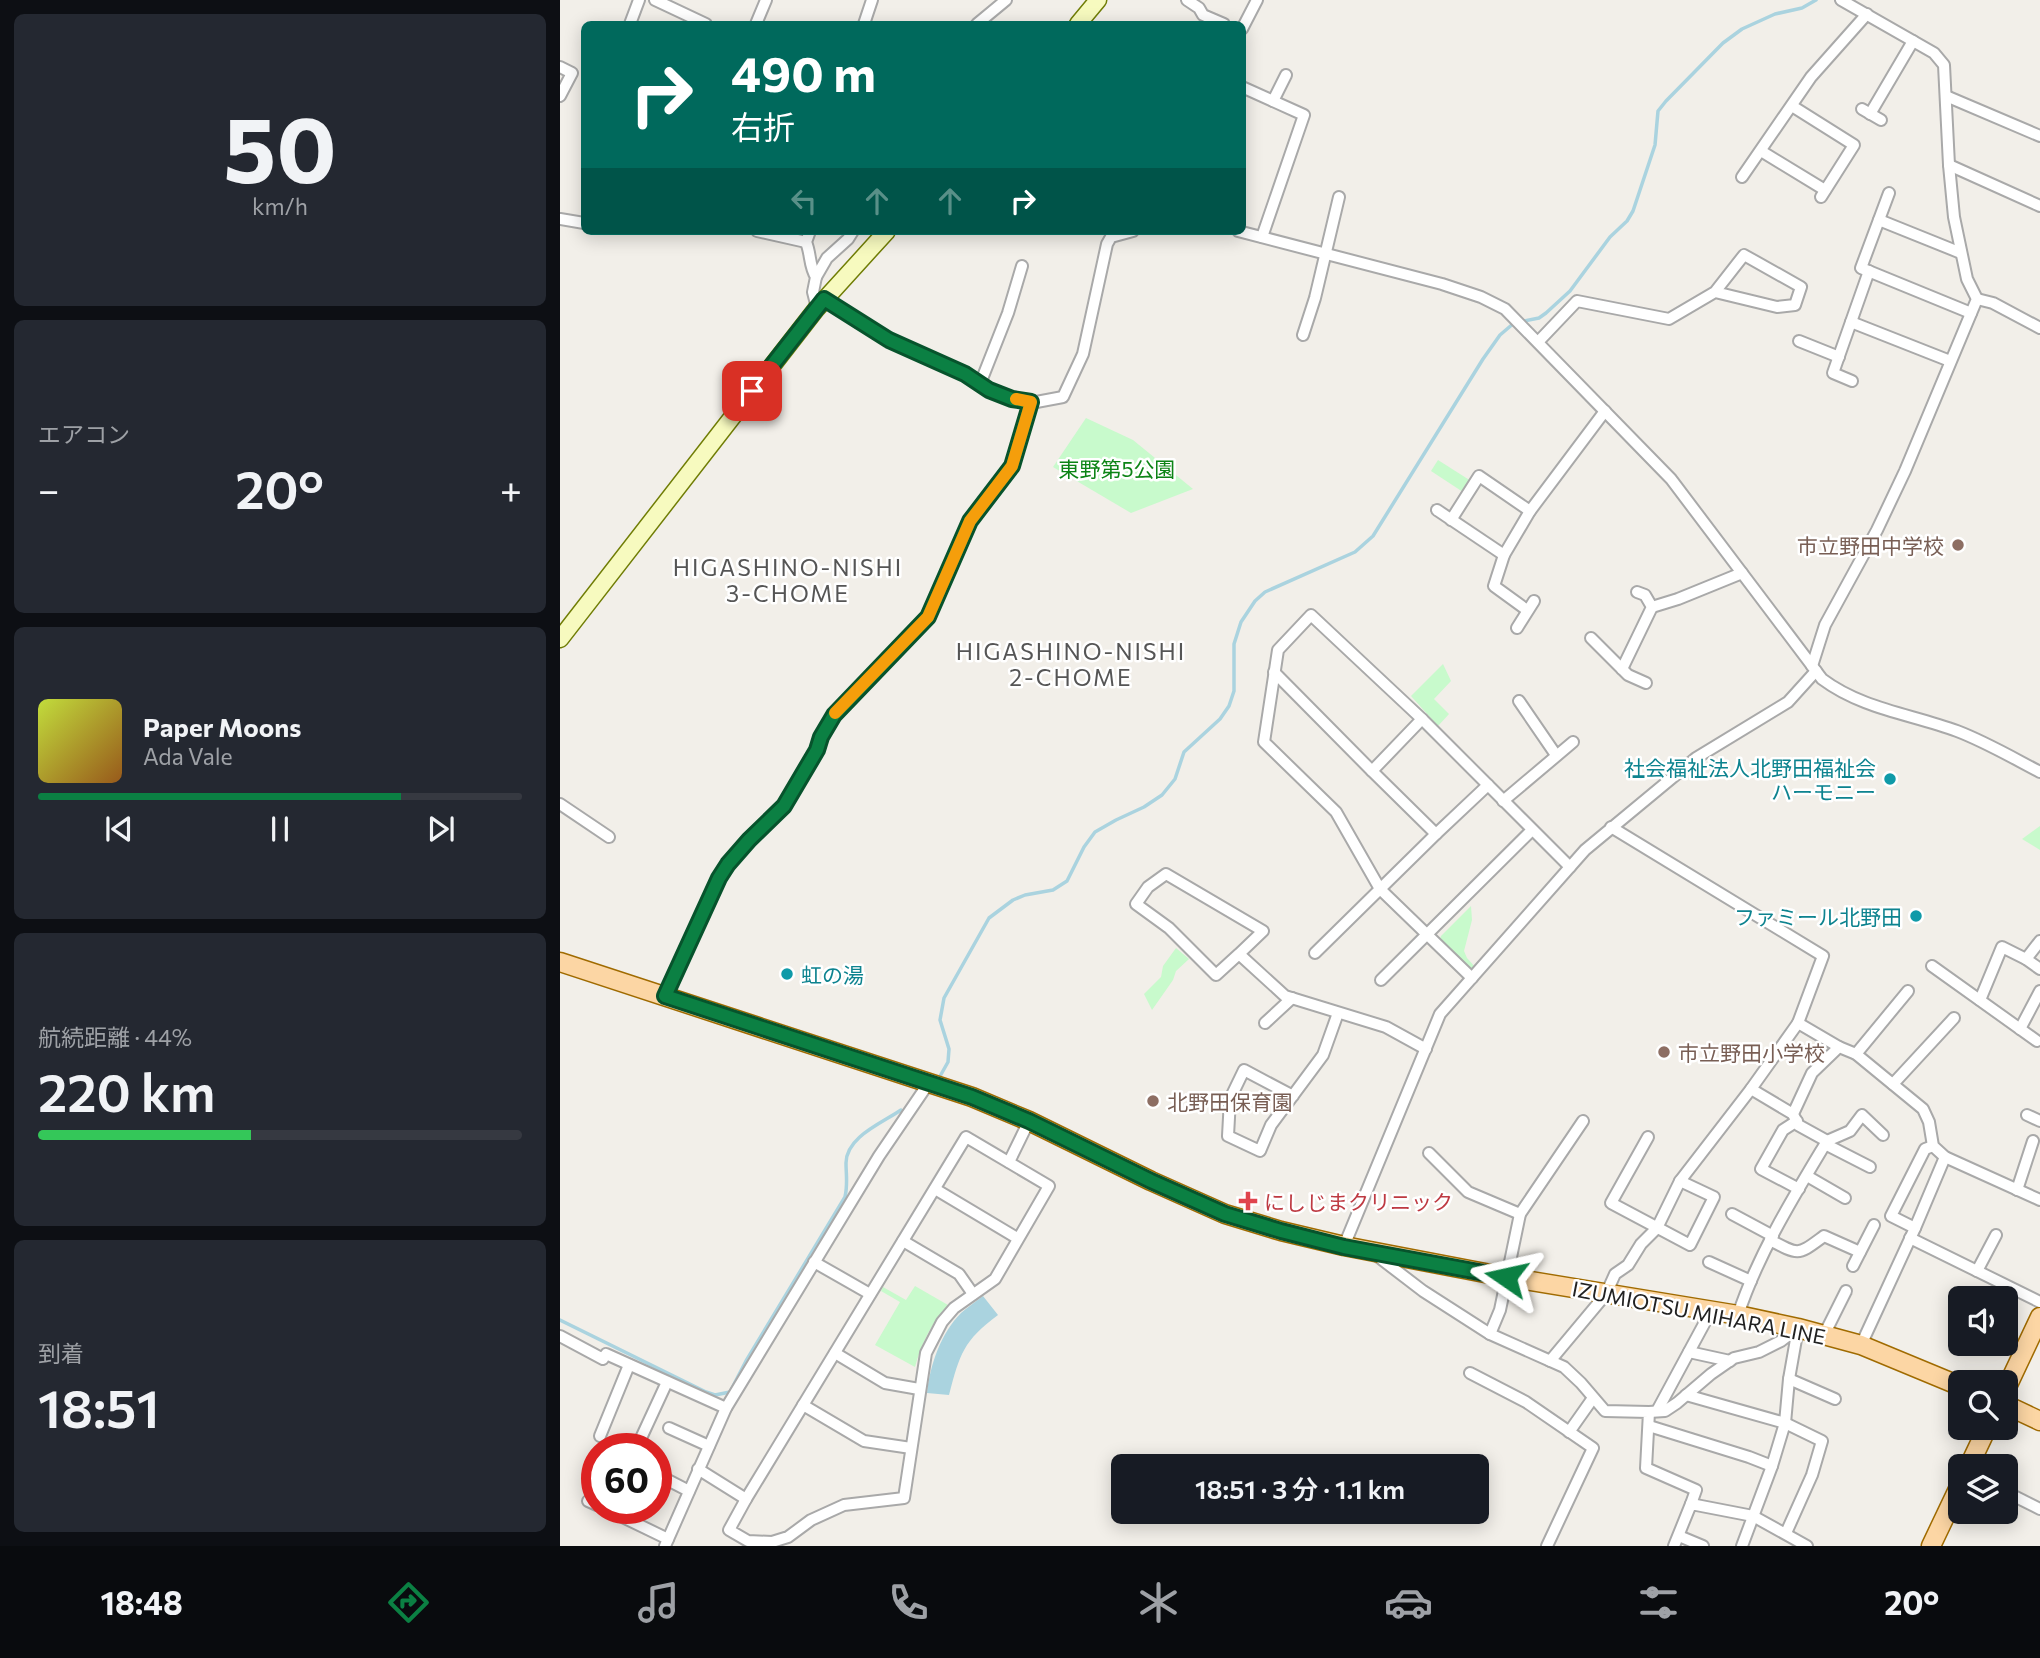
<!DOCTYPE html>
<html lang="ja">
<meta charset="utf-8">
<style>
body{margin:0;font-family:Commissioner,"Noto Sans JP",sans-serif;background:#242831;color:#f1f3f6;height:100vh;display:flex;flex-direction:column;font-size:26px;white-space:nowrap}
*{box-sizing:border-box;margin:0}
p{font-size:23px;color:#9ea1a6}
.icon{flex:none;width:38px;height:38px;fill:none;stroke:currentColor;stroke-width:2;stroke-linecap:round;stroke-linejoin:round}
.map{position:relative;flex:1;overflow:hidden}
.sheet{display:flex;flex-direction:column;gap:14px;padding:14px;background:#0d0f14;width:560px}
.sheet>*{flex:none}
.hud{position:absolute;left:21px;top:21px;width:665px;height:214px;border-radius:10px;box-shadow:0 4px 18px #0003;background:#00695c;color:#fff;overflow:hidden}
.fabs{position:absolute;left:1388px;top:1286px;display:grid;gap:14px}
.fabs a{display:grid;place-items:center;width:70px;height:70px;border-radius:10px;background:#171b24;box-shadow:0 4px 18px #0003;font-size:35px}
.speed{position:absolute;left:21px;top:1433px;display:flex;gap:14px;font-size:35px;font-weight:700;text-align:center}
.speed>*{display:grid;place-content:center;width:91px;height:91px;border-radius:50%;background:#171b24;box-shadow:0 4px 18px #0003;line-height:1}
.speed .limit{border:10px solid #d22;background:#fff;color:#111}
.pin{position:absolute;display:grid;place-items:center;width:60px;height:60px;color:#fff;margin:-30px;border-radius:14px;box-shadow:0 4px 10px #0006}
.me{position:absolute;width:77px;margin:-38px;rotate:281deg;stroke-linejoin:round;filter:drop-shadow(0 0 5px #0008)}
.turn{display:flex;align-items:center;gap:24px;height:147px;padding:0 35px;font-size:32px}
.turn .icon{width:91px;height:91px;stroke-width:2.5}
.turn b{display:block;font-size:49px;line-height:60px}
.lanes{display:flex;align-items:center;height:66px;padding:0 35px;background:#0003;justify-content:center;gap:35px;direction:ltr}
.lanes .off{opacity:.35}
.big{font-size:52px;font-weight:600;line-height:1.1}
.sheet .tile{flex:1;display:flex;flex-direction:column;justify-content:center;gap:10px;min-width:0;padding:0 24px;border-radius:10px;background:#242831}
.sheet .dial{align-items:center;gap:0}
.dial b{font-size:91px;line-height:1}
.song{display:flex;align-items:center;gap:21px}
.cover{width:84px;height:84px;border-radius:10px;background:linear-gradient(135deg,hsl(70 70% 55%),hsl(30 70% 35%))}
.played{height:7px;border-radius:4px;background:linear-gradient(90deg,#0b8043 75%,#363941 75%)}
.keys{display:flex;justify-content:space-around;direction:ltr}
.heat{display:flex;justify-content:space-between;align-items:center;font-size:38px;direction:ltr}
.charge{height:10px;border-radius:5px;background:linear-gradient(90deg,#34c759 44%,#363941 0)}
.trip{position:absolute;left:551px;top:1454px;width:378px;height:70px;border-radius:10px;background:#171b24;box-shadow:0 4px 18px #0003;font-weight:600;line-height:70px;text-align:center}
.tab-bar{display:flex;height:112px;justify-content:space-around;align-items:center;background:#090b0e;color:#9ea1a6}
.tab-bar .icon{width:49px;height:49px}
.tab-bar .current{color:#0b8043}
.tab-bar b{font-size:32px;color:#f1f3f6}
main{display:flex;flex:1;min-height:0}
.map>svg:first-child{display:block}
.park{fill:#c8facc}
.water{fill:#aad3df}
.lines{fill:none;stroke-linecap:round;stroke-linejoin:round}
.stream{stroke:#aad3df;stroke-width:3.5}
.minor-casing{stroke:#a9a9a9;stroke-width:14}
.secondary-casing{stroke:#707d05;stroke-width:19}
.primary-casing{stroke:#a06b00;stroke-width:21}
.minor{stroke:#fff;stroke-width:10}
.secondary{stroke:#f7fabf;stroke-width:16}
.primary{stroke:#fcd6a4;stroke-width:18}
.route-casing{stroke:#07532c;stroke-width:18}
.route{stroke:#0b8043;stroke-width:12}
.slow{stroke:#f59e0b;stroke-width:12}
.education-dot{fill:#8d6e63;stroke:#fff;stroke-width:2.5}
.culture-dot{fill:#0f9aa8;stroke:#fff;stroke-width:2.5}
.health-dot{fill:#e0444e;stroke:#fff;stroke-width:2.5}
.labels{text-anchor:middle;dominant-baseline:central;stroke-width:5;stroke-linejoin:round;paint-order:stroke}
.park-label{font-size:21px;fill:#0c8416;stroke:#fff}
.education-label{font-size:21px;fill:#785e54;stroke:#fff;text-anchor:start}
.culture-label{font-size:21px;fill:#0d838f;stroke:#fff;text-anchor:end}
.health-label{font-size:21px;fill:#be3a42;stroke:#fff;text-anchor:start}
.street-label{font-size:21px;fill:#222;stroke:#fff}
.neighbourhood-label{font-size:23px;letter-spacing:2px;fill:#555;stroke:#fff}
</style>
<main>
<section class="sheet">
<div class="tile dial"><b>50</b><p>km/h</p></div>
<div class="tile"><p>エアコン</p>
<div class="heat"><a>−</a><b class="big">20°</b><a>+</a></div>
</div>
<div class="tile">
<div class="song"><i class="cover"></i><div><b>Paper Moons</b><p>Ada Vale</p></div></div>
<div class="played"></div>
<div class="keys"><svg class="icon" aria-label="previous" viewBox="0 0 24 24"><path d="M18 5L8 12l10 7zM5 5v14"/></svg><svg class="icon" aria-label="pause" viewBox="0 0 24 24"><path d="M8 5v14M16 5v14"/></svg><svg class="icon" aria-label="next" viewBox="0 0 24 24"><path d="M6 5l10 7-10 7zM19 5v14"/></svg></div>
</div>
<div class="tile"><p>航続距離 · 44%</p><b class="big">220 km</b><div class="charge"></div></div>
<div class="tile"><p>到着</p><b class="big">18:51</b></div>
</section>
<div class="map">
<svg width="1480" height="1546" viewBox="0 0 1480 1546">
<rect width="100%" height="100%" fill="#f2efe9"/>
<g class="park">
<path d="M526,418L573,440L633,489L571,513L493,467Z"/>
<path d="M878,460L911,481L903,492L871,471Z"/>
<path d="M883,664L891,681L874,699L889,714L878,726L851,696Z"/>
<path d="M1480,826V850L1462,839Z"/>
<path d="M911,906L912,920L904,951L907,958L915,967L910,971L879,942L881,936Z"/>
<path d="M616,948L629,959L616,971L613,980L592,1010L584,994L601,977L603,966Z"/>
<path d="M355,1286L388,1305C372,1322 361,1344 355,1367L315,1345L340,1302L321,1291L323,1287L346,1300Z"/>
</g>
<path class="water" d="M423,1296L438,1315C403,1341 400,1354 389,1395L367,1393C370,1365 381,1333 401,1313C408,1307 416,1301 423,1296Z"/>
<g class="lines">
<g class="stream">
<path d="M379,1078L388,1062L389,1049L380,1020L384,998L429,918L453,900L465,895L493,890L507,881L524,847L535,832L556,820L584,807L602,795L615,779L624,752L660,719L669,706L674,691V644L681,622L695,601L705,592L795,552L813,536L923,359L940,335L954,323L979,318L986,313L1010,291L1050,237L1067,221L1073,211L1095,145L1098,111L1106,101L1163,43L1182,29L1215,14L1242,8L1256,0"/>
<path d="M0,1320L146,1392L155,1395L170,1392L186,1361L285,1197C288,1184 286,1175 286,1163C286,1137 322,1123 341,1110"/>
</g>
<g class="minor-casing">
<g id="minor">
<path d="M95,0L146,24"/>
<path d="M627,0L639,8L643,15L664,24"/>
<path d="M70,24L79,0"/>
<path d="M196,24L206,0"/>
<path d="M304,24L312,0"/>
<path d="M417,24L446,0"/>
<path d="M682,29L697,0"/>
<path d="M0,67L12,73L0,96"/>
<path d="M682,87L744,115L702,237"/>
<path d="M1386,96L1480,136"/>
<path d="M713,101L726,75"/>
<path d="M1232,106L1294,145L1261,197"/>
<path d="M1302,109L1321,120"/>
<path d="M1310,114L1353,41"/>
<path d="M1201,151L1265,190"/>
<path d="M1389,165L1480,206"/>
<path d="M1182,177L1251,77L1307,14"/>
<path d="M1329,193L1301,268L1411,313"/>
<path d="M0,219L24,223"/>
<path d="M1319,220L1401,253"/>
<path d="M197,231L246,242"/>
<path d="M250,231L246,242C251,254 249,266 256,277L253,292L257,308"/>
<path d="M678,231L882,284L921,297L945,309L1111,479L1262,679C1302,709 1351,714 1397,731C1426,742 1453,758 1480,772"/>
<path d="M256,277L267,258L288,239L293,231"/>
<path d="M264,299L299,323L329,340L405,374L429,390L452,399L471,403L503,397L523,354L547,244L551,237L573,231"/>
<path d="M1417,299L1433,303L1480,328"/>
<path d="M1291,322L1390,361"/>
<path d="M743,335L755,298L779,197"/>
<path d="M1239,341L1279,357"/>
<path d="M978,342L1017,301L1109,319L1155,292L1184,255L1241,287L1235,305L1217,307L1155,292"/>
<path d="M1292,381L1273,373L1309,271"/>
<path d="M420,384L448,313L462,266"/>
<path d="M877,510L944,555"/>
<path d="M891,520L919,476L970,511"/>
<path d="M1092,607L1118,599L1182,573"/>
<path d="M967,610L934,586L944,555L970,511L1045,411"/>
<path d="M957,628L974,601"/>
<path d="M1031,638L1068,675L1086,683"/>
<path d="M1252,666L1265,625L1317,530L1345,471L1417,299L1407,279L1394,217L1389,165L1384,65L1374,53L1281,0"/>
<path d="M1062,669L1092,607L1085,595L1077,592"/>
<path d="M714,672L812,771"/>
<path d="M959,701L996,755"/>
<path d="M862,719L751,615L718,650L704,742L776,812L820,889L912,978"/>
<path d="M943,801L1013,742"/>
<path d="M0,804L49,837"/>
<path d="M1051,827L1263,956L1238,1023"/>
<path d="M876,834L812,771L862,719L1010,867"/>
<path d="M755,953L876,834L928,785"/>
<path d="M679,954L656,975L609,928L576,904L588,887L606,874L703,931L679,954L725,996L826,1027L866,1049"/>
<path d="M1466,959L1480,941"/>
<path d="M1372,966L1477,1041"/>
<path d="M821,980L972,830"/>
<path d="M105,996L159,879L168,864L189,840L224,806L257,750L261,737L274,715L368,617L410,521L452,466L471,403"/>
<path d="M1420,1000L1442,947L1466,959L1480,969"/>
<path d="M705,1023L732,998"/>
<path d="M1460,1029L1480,991"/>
<path d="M1296,1054L1348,991"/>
<path d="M1333,1084L1394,1018"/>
<path d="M1191,1089L1233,1114"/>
<path d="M733,1096L684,1070L670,1099L668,1136L700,1151L711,1125L763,1055L778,1013"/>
<path d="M1467,1115L1480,1121"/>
<path d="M1237,1121L1223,1130L1201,1169L1239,1189"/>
<path d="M406,1137L489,1186L435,1279L394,1308L382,1322L366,1353L344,1498L284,1505L251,1520L228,1537L212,1542L188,1541L169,1530L186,1499Z"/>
<path d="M1088,1137L1051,1203L1130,1245L1154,1197L1120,1181"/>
<path d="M1267,1141L1290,1131L1302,1115L1323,1135"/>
<path d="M1265,1144L1310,1167"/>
<path d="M869,1153L908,1192L960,1214"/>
<path d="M449,1162L469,1121"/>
<path d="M1247,1176L1285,1198"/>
<path d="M375,1189L457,1238"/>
<path d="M1457,1190L1473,1141"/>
<path d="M1172,1214L1213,1236"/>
<path d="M1355,1228L1385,1157"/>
<path d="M1350,1238L1480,1302"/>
<path d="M1210,1240C1240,1256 1238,1255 1264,1236L1300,1252"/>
<path d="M343,1241L399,1274L413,1294"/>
<path d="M784,1246L880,1014L1025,850L1136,758L1228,702L1256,671"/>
<path d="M816,1255L863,1291L930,1334L1004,1367L1021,1383L1045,1411L1089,1412L1086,1468L1136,1490L1131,1504"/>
<path d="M254,1262L310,1294"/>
<path d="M1149,1262L1191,1281"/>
<path d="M1293,1266L1314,1225"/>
<path d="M1417,1271L1436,1235"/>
<path d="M1178,1315C1198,1254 1234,1196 1267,1141L1238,1125L1233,1114L1252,1073L1279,1047L1296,1054L1363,1109L1369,1122L1373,1146L1385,1157L1480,1200"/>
<path d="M930,1334L940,1310L960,1214L1023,1121"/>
<path d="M1264,1335L1286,1291"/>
<path d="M0,1336L43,1359L46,1354L166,1408"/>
<path d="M1301,1345L1355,1228L1331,1216L1365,1149L1373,1146"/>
<path d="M1129,1352L1170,1361"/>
<path d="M275,1353L325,1383L359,1389"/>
<path d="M990,1361L1046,1294L1055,1274L1068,1265L1081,1244L1097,1228L1120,1181L1191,1089L1238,1023L1279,1047"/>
<path d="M910,1373L966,1402L1033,1448L987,1546"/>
<path d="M1229,1379L1275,1399"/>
<path d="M1126,1395L1225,1423L1262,1441L1252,1475L1226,1533"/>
<path d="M243,1405L304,1441L351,1448"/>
<path d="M1097,1411L1151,1311"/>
<path d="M1089,1412L1105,1411L1117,1403L1151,1374L1174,1358L1199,1352L1221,1341L1238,1328"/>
<path d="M1089,1426L1189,1457L1212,1466"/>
<path d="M109,1428L149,1446"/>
<path d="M1009,1432L1033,1398"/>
<path d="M40,1436L69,1365"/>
<path d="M76,1449L107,1382"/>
<path d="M138,1469L186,1499"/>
<path d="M96,1474L129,1491"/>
<path d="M1446,1492L1480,1509"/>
<path d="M28,1501L37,1505"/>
<path d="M44,1508L108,1539"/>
<path d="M1119,1536L1143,1546"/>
<path d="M105,1546L166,1408L319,1156L368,1084"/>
<path d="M1114,1546L1131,1504L1193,1516L1247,1546"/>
<path d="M1182,1546L1212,1466L1225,1423L1229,1379L1238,1328"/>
</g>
</g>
<g class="secondary-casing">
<g id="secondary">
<path d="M518,24L538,0"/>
<path d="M0,639L257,308L327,231"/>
</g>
</g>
<g class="primary-casing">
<g id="primary">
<path d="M0,962L412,1097L469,1121L591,1181L665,1214L721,1231L784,1246L946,1277L1178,1315L1238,1328L1301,1345L1400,1386"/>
<path d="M1446,1389L1480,1317"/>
<path d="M1446,1405L1480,1421"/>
<path d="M1409,1466L1427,1428"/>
<path d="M1371,1546L1400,1485"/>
</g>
</g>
<use href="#minor" class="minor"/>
<use href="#secondary" class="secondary"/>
<use href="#primary" class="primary"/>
</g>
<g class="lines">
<g class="route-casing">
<path id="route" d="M192,391L264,299L329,340L405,374L429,390L452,399L471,402L452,466L410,521L368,617L274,715L261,737L257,750L224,806L189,840L168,864L159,878L105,996L412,1097L469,1121L591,1181L665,1214L721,1231L784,1247L946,1277"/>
</g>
<use href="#route" class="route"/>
<path class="slow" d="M275,713L368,617L410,521L452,466L471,402L456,399"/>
</g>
<g class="education-dot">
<circle cx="1398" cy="545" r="7"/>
<circle cx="1104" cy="1052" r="7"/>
<circle cx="593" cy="1101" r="7"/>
</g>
<g class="culture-dot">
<circle cx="1330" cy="779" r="7"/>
<circle cx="1356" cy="916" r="7"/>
<circle cx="227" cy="974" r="7"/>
</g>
<path class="health-dot" d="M684.5 1190.5h7v7h7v7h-7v7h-7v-7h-7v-7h7z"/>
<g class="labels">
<g class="park-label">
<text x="557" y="468">東野第5公園</text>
</g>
<g class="education-label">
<text x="1384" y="545" text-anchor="end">市立野田中学校</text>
<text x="1118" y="1052">市立野田小学校</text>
<text x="607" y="1101">北野田保育園</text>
</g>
<g class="culture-label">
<text x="1316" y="767">社会福祉法人北野田福祉会<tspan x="1316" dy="24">ハーモニー</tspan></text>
<text x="1342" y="916">ファミール北野田</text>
<text x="241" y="974" text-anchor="start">虹の湯</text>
</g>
<g class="health-label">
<text x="704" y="1201">にしじまクリニック</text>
</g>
<g class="street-label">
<text transform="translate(1139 1312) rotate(11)">IZUMIOTSU MIHARA LINE</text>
</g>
<g class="neighbourhood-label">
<text x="228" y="567">HIGASHINO-NISHI<tspan x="228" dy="26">3-CHOME</tspan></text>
<text x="511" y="651">HIGASHINO-NISHI<tspan x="511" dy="26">2-CHOME</tspan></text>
</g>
</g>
</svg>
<div class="fabs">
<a><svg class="icon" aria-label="sound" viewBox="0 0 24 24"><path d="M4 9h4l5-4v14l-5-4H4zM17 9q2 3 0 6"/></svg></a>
<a><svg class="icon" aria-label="search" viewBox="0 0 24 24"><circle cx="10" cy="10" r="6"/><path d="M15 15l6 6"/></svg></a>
<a><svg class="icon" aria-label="layers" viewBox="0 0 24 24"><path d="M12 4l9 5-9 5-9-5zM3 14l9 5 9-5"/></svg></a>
</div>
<div class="speed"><div class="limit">60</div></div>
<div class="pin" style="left:192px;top:391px;background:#d93025"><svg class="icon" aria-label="arrive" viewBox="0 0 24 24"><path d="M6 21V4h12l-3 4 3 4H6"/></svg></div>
<svg class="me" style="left:946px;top:1277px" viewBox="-20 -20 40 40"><path d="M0-17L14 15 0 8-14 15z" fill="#0b8043" stroke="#fff" stroke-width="4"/></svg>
<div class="trip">18:51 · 3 分 · 1.1 km</div>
<div class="hud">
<div class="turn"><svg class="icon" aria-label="right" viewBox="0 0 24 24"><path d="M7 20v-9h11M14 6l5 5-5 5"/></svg><div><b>490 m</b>右折</div></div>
<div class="lanes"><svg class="icon off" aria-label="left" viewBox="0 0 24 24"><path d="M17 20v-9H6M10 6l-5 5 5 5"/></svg><svg class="icon off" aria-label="ahead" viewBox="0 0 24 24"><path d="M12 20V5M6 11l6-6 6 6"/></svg><svg class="icon off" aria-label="ahead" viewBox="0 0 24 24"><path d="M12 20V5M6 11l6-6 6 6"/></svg><svg class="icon" aria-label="right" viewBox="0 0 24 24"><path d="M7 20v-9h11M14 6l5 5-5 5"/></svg></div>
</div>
</div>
</main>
<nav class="tab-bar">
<b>18:48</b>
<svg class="icon current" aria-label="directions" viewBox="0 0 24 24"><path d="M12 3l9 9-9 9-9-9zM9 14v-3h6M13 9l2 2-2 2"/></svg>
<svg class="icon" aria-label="music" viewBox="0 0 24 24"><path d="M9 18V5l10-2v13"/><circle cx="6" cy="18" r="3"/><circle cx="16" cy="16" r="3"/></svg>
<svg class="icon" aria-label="phone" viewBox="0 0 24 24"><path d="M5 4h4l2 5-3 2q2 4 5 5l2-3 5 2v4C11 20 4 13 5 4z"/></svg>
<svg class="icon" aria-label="climate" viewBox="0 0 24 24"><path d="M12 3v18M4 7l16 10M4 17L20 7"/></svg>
<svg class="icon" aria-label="car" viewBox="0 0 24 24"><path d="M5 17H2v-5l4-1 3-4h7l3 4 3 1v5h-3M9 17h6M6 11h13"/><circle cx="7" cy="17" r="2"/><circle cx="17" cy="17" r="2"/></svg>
<svg class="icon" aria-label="filters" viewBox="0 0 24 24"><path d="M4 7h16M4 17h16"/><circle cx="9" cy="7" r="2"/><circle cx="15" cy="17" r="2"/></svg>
<b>20°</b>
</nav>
